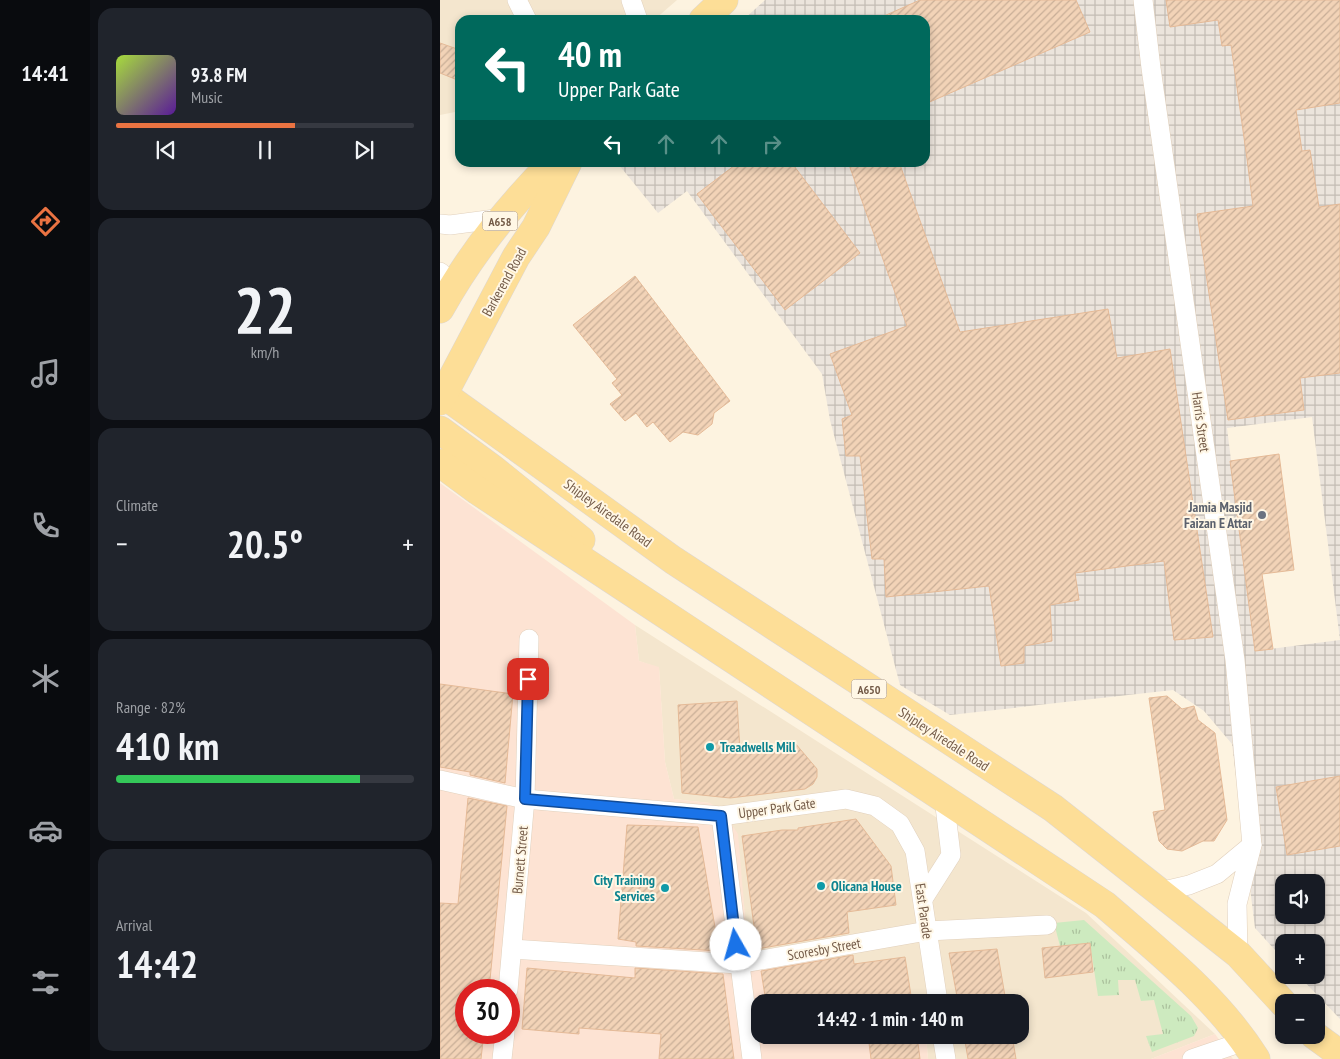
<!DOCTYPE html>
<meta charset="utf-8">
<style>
body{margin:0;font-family:"PT Sans Narrow",sans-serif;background:#20242c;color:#f1f3f6;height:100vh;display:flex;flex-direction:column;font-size:19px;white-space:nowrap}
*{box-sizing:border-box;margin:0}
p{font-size:16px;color:#9ea1a6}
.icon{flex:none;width:28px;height:28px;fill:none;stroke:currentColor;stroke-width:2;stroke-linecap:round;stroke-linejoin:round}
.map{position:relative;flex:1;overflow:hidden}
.panel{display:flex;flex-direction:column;gap:8px;padding:8px;background:#0d0f14;width:350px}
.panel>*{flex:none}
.hud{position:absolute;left:15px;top:15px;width:475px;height:152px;border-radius:15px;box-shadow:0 2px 8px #0003;background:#00695c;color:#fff;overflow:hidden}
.buttons{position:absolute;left:835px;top:874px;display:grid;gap:10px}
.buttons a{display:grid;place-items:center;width:50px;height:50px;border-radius:10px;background:#171b24;box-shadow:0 2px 8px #0003;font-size:25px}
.speed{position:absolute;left:15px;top:979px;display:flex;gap:10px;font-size:25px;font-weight:700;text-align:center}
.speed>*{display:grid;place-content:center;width:65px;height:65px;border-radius:50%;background:#171b24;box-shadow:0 2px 8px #0003;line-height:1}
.speed .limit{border:8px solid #d22;background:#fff;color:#111}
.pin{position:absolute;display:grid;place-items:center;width:42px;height:42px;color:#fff;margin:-21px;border-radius:10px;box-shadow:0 2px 8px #0006}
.me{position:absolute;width:55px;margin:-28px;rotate:353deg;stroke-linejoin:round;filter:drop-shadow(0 0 4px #0008)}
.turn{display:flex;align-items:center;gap:18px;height:105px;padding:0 20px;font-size:22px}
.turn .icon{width:65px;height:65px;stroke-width:2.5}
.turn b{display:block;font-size:35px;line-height:42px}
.lanes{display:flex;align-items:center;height:48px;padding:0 20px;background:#0003;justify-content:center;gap:25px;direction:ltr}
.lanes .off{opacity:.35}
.big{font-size:38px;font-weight:600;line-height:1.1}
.panel .tile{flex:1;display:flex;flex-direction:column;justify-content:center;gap:8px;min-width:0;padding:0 18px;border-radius:15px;background:#20242c}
.panel .dial{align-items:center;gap:0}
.dial b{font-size:65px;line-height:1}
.song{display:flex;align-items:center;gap:15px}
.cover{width:60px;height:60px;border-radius:8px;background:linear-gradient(135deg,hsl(80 70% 55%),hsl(270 70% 35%))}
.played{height:5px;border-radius:2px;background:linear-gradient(90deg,#ea7342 60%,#363941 60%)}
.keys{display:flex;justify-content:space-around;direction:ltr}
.heat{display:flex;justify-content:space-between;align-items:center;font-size:28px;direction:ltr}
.charge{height:8px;border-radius:4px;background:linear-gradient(90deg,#34c759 82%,#363941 0)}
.trip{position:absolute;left:311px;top:994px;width:278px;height:50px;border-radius:15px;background:#171b24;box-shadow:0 2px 8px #0003;font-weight:600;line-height:50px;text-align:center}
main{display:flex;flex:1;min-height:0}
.menu{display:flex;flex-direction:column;width:90px;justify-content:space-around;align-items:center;background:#090b0e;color:#9ea1a6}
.menu .icon{width:35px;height:35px}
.menu .selected{color:#ea7342}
.menu b{font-size:22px;color:#f1f3f6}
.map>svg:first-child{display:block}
.residential{fill:#f4e6ce}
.commercial{fill:#fde3d3;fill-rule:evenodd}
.industrial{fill:url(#industrial-grid);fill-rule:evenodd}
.grass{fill:url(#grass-tufts)}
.building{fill:url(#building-hatch);stroke:#e5ba97}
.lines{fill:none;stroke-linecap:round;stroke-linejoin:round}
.minor-casing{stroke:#e1d0bc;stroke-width:20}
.primary-casing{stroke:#ddd7d3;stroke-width:29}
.minor{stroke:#fff;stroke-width:19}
.primary{stroke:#fdde97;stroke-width:28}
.route-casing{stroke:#114b97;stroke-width:12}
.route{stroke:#1a73e8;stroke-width:9}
.worship-dot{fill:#6b7280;stroke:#fff7e6;stroke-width:2}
.culture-dot{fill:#0f9aa8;stroke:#fff7e6;stroke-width:2}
.labels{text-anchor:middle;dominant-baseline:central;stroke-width:4;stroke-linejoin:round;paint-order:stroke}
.shield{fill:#fff7e6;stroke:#9d8977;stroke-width:1}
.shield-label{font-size:12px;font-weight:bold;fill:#735a47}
.street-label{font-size:14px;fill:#735a47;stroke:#fff7e6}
.worship-label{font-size:14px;font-weight:bold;fill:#5b616d;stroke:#fff7e6;text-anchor:end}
.culture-label{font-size:14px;font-weight:bold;fill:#0d838f;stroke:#fff7e6;text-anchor:start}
</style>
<main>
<nav class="menu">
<b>14:41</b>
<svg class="icon selected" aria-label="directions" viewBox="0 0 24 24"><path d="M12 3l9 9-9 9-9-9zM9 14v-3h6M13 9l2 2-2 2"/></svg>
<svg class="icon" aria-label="music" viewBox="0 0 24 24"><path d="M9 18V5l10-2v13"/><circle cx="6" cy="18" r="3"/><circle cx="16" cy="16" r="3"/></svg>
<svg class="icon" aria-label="phone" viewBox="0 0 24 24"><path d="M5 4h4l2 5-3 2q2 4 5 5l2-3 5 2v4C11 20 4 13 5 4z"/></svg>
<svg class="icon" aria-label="climate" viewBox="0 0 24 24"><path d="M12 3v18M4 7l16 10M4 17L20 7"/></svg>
<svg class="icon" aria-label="car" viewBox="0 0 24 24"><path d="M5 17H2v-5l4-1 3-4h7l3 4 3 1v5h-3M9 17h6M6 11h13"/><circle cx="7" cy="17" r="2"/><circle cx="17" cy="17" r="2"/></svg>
<svg class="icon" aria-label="filters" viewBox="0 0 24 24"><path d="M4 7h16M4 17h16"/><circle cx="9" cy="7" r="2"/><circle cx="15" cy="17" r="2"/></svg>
</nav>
<section class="panel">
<div class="tile">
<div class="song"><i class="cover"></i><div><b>93.8 FM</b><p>Music</p></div></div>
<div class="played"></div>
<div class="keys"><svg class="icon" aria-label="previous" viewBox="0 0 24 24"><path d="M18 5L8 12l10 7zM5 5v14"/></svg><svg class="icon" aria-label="pause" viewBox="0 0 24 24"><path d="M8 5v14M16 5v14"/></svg><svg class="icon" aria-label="next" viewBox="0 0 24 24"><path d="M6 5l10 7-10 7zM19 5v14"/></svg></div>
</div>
<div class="tile dial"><b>22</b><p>km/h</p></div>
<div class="tile"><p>Climate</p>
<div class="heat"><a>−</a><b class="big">20.5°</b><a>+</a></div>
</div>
<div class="tile"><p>Range · 82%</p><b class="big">410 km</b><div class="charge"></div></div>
<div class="tile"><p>Arrival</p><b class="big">14:42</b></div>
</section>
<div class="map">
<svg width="900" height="1059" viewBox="0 0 900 1059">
<defs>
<pattern id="industrial-grid" width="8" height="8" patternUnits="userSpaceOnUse" patternTransform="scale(1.25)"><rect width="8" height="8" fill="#ebe4dc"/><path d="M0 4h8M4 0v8" fill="none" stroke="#c3bcb4"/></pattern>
<pattern id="grass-tufts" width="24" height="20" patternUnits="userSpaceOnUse" patternTransform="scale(1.25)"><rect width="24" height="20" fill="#cdeabf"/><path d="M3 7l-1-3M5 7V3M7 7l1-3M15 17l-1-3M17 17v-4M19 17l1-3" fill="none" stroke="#abc19d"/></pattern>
<pattern id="building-hatch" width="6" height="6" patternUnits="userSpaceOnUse" patternTransform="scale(1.25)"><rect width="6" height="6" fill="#f2d3b7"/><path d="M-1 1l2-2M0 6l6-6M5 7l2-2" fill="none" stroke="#c8ae97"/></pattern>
</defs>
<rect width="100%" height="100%" fill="#fdf3e0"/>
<g class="residential">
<path d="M0,0H237L214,20H20V111L0,115Z"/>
<path d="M195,625L646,913L775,1034L711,1059H488L486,1035H580V1002H392L384,946L313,955L308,951L270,803L234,799L225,762L219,668L199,661Z"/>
</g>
<g class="commercial">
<path d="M0,483L195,625L199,661L219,667L225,762L234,799L270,803L282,810L298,834L308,951L313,955L384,946L392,1002H320V1035H486L488,1059H0ZM26,990H69V1032H26Z"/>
<path d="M775,1034L793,1059H711Z"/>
</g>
<path class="industrial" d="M325,0H900V1019L858,975H876V942H844V960L815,928L792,744L764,711L733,690L510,715L460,685L390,420L382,374L247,191L218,213L179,165L181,162H485V20H303ZM872,417L900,640L815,651L787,428ZM844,882H876V915H844Z"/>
<path class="grass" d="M644,920L751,1016L758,1028L754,1036L712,1052L706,1036L723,1034L714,1000L701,1001L695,980H678L679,995L658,996L650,943L620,946L614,923Z"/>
<g class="building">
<path d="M480,0H636L650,32L485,104V20H435Z"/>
<path d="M726,0H900V103L856,110L862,151L870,150L879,207L900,204V373L860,378L864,410L788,420L757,214L813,206L807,159L791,45L782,46L778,20L730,27Z"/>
<path d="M0,43L20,50V81L0,73Z"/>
<path d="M299,162H351L420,253L345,310L257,194Z"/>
<path d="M408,162H459L520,332L668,309L677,358L730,349L773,637L734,640L724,561L635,573L639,600L610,605L612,641L584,646V663L561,666L549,586L446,597L444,559H432L420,456H406L402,419L412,415L390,354L467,326Z"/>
<path d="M195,276L290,401L274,413L272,424L258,435L243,432L230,442L213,422L207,427L196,413L185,421L170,404L182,395L172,383L177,379L133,325Z"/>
<path d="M839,454L854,570L822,574L833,649L815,651L790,461Z"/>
<path d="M0,684L73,694L65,783L30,775V772L0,767Z"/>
<path d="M727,696L742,709L754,706L758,720L775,733L787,820L774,841H763L742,851L727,849L719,841L713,812L725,810L709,698Z"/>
<path d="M297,701L300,751L355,743L377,769V777L373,784L365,789L290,798L242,793L238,705Z"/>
<path d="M900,776V846L847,855L836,787Z"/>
<path d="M28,798L67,806L49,990H26V1032H44L41,1059H0V903L18,904Z"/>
<path d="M416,819L451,866L456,905L407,912L409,933L317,949L302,836L342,830H358V828Z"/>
<path d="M187,825L258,827L279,951L196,946V942L178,939Z"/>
<path d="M650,943L653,972L605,978L602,948Z"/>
<path d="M557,949L566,1002H518L509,953Z"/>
<path d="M413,955L414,964L465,957L472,1002H326L321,971Z"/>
<path d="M87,968L195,978V968L283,974L294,1059H219L221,1034L139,1028V1034L82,1029Z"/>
<path d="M428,1035H477L480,1059H431Z"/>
<path d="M524,1035H572L576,1059H528Z"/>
</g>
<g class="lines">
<g class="minor-casing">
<g id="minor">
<path d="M77,0L87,20"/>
<path d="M191,0L198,20"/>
<path d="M703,0L711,68L795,660L812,845"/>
<path d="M0,224L10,225L63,218"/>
<path d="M0,272L13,284"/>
<path d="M0,780L85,799L281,816L406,799L435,806L460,824L475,851L498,1002"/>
<path d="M281,816L312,1059"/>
<path d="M719,892L749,885L777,874L812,845L797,904L798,954"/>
<path d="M483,899L511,855L504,798"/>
<path d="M72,949L298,964L487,931L607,925"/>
<path d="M68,990L85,799L89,639"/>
<path d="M502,1035L506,1059"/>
<path d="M62,1059L65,1032"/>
<path d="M752,1059L805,1041"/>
</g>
</g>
<g class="primary-casing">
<g id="primary">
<path d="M263,20L284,0"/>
<path d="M0,309C30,255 69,206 113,162"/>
<path d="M0,392L233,560L613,808L798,954L844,1004"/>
<path d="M0,401L76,257L96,227L128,162"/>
<path d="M0,430L53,469L141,540"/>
<path d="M0,463L38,491L665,905C719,952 778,998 816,1059"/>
<path d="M874,1035L900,1054"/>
</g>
</g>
<use href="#minor" class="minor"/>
<use href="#primary" class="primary"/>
</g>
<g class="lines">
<g class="route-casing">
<path id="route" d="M88,679L85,799L281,816L296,945"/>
</g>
<use href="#route" class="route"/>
</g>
<circle class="worship-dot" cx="822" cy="515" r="5"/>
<g class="culture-dot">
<circle cx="270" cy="747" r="5"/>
<circle cx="381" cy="886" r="5"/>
<circle cx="225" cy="888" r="5"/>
</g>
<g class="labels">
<g class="shield">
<rect x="42.5" y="211.5" width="35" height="19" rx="4"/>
<rect x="411.5" y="679.5" width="35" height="19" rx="4"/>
</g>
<g class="shield-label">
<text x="60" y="221">A658</text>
<text x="429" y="689">A650</text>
</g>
<g class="street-label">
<text transform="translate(64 282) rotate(-61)">Barkerend Road</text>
<text transform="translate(761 422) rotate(82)">Harris Street</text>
<text transform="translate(168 513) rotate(36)">Shipley Airedale Road</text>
<text transform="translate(504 739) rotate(33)">Shipley Airedale Road</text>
<text transform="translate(337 808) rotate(-8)">Upper Park Gate</text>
<text transform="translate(80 860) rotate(-85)">Burnett Street</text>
<text transform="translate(484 911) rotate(82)">East Parade</text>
<text transform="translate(384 949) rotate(-10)">Scoresby Street</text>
</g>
<g class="worship-label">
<text x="812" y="507">Jamia Masjid<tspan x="812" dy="16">Faizan E Attar</tspan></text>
</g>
<g class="culture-label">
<text x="280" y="747">Treadwells Mill</text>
<text x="215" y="880" text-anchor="end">City Training<tspan x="215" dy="16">Services</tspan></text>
<text x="391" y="886">Olicana House</text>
</g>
</g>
</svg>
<div class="buttons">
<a><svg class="icon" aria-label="sound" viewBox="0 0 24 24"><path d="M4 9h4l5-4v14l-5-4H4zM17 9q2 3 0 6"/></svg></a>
<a>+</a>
<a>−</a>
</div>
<div class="speed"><div class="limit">30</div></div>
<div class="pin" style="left:88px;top:679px;background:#d93025"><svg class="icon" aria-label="arrive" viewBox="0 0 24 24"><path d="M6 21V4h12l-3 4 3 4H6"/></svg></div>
<svg class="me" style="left:296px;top:945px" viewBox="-20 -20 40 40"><circle r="19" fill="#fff"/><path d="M0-13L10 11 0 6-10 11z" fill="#1a73e8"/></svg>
<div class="trip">14:42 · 1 min · 140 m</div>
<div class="hud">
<div class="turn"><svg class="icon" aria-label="left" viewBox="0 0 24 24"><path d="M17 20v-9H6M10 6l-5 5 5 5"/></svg><div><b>40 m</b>Upper Park Gate</div></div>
<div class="lanes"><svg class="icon" aria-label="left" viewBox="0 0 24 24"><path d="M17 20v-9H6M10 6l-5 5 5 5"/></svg><svg class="icon off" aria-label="ahead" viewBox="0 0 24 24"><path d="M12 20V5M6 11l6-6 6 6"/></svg><svg class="icon off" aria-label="ahead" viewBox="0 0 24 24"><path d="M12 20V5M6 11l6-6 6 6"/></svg><svg class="icon off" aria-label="right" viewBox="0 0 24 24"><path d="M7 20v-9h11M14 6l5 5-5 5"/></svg></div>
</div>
</div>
</main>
